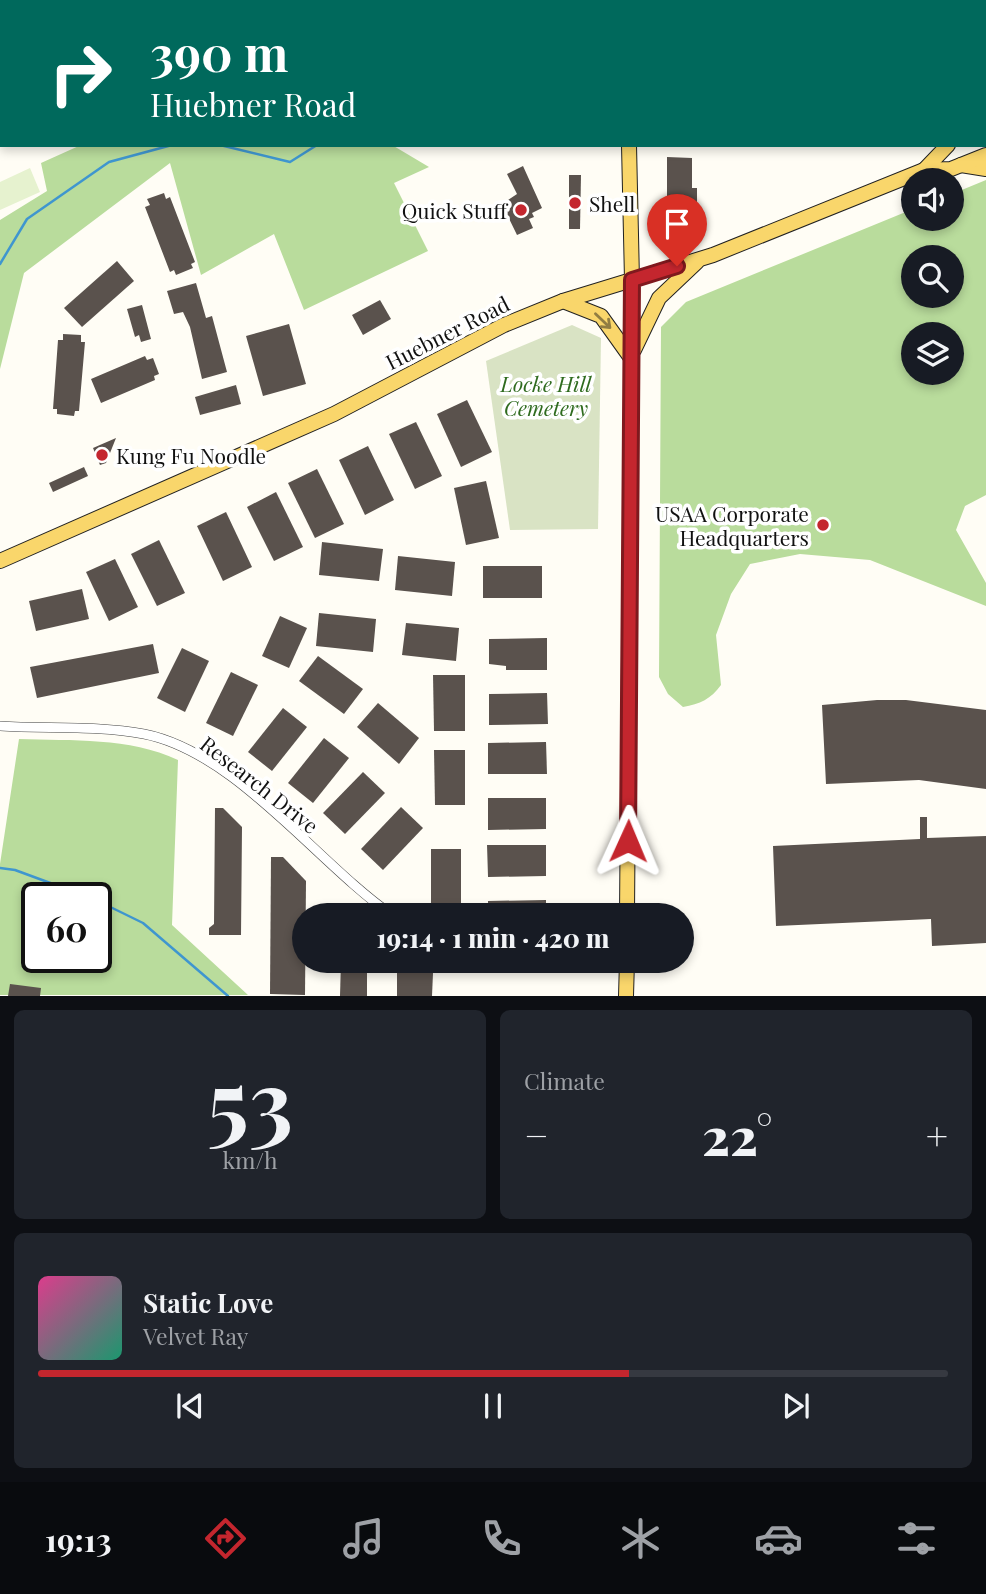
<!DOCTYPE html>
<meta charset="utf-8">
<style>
body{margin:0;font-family:"Playfair Display",serif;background:#20242c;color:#f1f3f6;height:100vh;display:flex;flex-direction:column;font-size:26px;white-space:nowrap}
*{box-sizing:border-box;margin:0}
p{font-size:23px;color:#9ea1a6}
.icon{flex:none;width:38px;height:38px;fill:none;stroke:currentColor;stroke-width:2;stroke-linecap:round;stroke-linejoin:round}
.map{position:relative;height:996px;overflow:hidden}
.drawer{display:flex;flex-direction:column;gap:14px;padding:14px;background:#0d0f14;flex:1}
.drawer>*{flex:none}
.top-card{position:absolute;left:0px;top:0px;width:987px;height:147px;box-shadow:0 4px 10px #0003;background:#00695c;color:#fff;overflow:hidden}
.controls{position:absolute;left:901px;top:168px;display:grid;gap:14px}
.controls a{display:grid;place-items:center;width:63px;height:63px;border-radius:50%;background:#171b24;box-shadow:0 4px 10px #0003;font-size:35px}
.speed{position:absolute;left:21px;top:882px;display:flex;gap:14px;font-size:35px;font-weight:700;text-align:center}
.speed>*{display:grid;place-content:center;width:91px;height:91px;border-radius:50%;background:#171b24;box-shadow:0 4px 10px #0003;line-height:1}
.speed .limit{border:4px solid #111;border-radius:10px;background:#fff;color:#111}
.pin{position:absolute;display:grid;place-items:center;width:60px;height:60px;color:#fff;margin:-72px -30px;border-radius:50% 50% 50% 0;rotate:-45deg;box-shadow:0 0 7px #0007}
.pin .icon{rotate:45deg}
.me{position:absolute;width:77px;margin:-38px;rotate:1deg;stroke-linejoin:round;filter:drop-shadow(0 0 5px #0008)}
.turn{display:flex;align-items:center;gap:24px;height:147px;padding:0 35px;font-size:32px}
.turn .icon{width:91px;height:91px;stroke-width:2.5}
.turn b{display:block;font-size:49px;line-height:60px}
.big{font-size:52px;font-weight:800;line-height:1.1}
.drawer .tile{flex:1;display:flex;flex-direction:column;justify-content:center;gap:10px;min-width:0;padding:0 24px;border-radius:10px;background:#20242c}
.drawer .dial{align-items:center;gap:0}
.dial b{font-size:91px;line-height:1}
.song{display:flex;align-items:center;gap:21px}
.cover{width:84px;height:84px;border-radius:10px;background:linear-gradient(135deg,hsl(330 70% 55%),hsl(160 70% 35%))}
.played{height:7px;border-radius:4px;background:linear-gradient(90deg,#c4262e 65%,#363941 65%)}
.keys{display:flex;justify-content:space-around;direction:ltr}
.heat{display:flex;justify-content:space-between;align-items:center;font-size:38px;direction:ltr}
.drawer .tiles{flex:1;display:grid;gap:14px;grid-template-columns:1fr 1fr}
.tile:last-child{grid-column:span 2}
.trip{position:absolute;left:292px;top:903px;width:402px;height:70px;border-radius:35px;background:#171b24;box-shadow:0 4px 10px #0003;font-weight:800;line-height:70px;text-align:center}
.dock{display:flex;height:112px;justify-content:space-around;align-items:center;background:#090b0e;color:#9ea1a6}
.dock .icon{width:49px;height:49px}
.dock .current{color:#c4262e}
.dock b{font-size:32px;color:#f1f3f6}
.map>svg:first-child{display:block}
.forest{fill:#b9dc9c;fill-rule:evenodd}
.cemetery{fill:#d9e3c4}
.pitch{fill:#e6f2cf}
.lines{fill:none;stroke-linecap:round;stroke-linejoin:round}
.stream{stroke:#3f96cf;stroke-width:2.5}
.building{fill:#5a524d}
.minor-casing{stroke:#444;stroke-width:10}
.tertiary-casing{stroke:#444;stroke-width:14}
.secondary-casing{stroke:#333;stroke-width:14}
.primary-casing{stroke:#222;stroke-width:16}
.motorway-casing{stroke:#222;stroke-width:19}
.minor{stroke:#fff;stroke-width:9}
.tertiary{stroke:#fff;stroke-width:12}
.secondary{stroke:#fff6b0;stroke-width:12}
.primary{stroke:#f9d66b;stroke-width:14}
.motorway{stroke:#f5a25d;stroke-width:18}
.oneway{stroke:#917d42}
.route-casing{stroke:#7f191e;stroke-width:18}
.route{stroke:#c4262e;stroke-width:12}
.poi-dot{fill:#c4262e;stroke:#fff;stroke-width:2.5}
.labels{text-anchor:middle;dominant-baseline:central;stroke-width:7;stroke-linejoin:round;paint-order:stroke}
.poi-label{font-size:21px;fill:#111;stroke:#fff;text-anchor:start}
.street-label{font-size:21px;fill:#111;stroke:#fff}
.park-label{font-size:21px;font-style:italic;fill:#2f6b1f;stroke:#fff}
</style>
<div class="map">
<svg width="986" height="996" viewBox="0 0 986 996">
<rect width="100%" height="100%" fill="#fffdf5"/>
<g class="forest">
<path d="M81,145H392L429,167L394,183L428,251L304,310L274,234L201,275L170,163L24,273L0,369V220L47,191L41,163Z"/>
<path d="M986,180V495L965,506L956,530L986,583V606L870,560L800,554L750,564L731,594L716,635L721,685C711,699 700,704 683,707L668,694L659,677L661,327L686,302L913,209L914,219H952V194ZM914,257H952V296H914ZM914,334H952V373H914Z"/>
<path d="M19,739C72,741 129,737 178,760L172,925L248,995H0V864ZM37,898H96V957H37Z"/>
</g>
<path class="cemetery" d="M572,325L601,338L598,529L510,530L486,361Z"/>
<path class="pitch" d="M30,168L40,192L0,210V182Z"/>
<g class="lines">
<g class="stream">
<path d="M220,145L290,162L317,145"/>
<path d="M0,264L27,219L109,162L172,145"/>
<path d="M0,868L15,870L91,898"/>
<path d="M96,900L143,923L228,996"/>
</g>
</g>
<g class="building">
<path d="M667,157L692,158V188H697V206H692V226H667Z"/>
<path d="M523,166L542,208L532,213L534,217L529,219L533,228L517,235L502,204L517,194L507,174Z"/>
<path d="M569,175H581L580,229H569Z"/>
<path d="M164,193L166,199L170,197L195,262L191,264L193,268L176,275L174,270L170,272L145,207L150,205L147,199Z"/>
<path d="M117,261L134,281L82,327L64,308Z"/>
<path d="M196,283L206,318L212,316L227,372L202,379L190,327L183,312L174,314L167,291Z"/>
<path d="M380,300L391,319L363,335L352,315Z"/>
<path d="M142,305L151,339L141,342L139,335L135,337L127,309Z"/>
<path d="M289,324L306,384L263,396L246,336Z"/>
<path d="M63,334L81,335V342H85L79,411H75L74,416L57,414V409H53L58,340H63Z"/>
<path d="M145,356L147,360L153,358L159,374L154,376L155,380L101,403L91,379Z"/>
<path d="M236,385L241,404L200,415L195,397Z"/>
<path d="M467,400L492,452L461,467L437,414Z"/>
<path d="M416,422L442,476L415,489L389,434Z"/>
<path d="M116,438L106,463L100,465L93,448Z"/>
<path d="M368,446L394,500L365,515L339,460Z"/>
<path d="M84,467L88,476L53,492L49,483Z"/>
<path d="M317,469L344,524L315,538L288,483Z"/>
<path d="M486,481L499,538L466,545L454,488Z"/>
<path d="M276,492L303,547L274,561L247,507Z"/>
<path d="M226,512L252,567L223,581L197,526Z"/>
<path d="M159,540L185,593L157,606L131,554Z"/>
<path d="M322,542L383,549L379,581L319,575Z"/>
<path d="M398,556L455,562L452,596L395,590Z"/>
<path d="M115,559L138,607L109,621L86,572Z"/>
<rect x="483" y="566" width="59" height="32"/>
<path d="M82,589L89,619L36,631L29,601Z"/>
<path d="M319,613L376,619L373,652L316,646Z"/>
<path d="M280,616L307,628L289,668L262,656Z"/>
<path d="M406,623L459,628L456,661L402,655Z"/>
<path d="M547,638V670H506V666L489,664V639Z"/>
<path d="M153,644L159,673L37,698L30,667Z"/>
<path d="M182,648L209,661L185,712L157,698Z"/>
<path d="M318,656L363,689L344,714L299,681Z"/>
<path d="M231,672L258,685L233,736L206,723Z"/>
<path d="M433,675H465V731H434Z"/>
<path d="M547,693L548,724L489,725V694Z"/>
<path d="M877,700H906L986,710V789L919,780L826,784L822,705Z"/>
<path d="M378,703L419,738L399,764L357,727Z"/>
<path d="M283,708L307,727L272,771L248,752Z"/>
<path d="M324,738L349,758L313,803L288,783Z"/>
<path d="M546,742L547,774H488V743Z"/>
<path d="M434,750H465V805H435Z"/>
<path d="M363,772L385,793L345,834L323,813Z"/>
<path d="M488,798H546V829L488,830Z"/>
<path d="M401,807L423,828L383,870L361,849Z"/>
<path d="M215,808H223L242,827L241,935H209V928L214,924Z"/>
<path d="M920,817H927V838L986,836V943L932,946L931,919L776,926L773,846L920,839Z"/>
<path d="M487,845H546V876L488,877Z"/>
<rect x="431" y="849" width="30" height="56"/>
<path d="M271,857H283L306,881L305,995L270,994Z"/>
<path d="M546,900V915H488V901Z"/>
<path d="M341,961H367V996H340Z"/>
<path d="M403,967H427L433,973L432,996H397V972Z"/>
<path d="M10,984L41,988L40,996H8Z"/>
</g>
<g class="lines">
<g class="minor-casing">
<g id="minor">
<path d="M0,726C47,729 97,725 144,734C236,752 317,863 392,915"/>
<path d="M507,961L627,968"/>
</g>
</g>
<g class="tertiary-casing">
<path id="tertiary" d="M437,0L441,2"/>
</g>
<g class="secondary-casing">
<g id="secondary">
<path d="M916,0L917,2"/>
<path d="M985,97H986"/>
</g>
</g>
<g class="primary-casing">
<g id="primary">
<path d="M628,2V0"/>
<path d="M985,129H986"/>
<path d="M961,165L986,169"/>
<path d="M924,170L948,145"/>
<path d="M563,301L601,316L631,358"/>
<path d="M634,350L659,298L697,262"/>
<path d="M0,561L334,414L504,325L563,301L713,255L924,170L951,169L986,155"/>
<path d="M627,915L632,280L629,145"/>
<path d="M626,996L627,961"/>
</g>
</g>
<g class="motorway-casing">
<g id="motorway">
<path d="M965,0L966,2"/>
<path d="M985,36L986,37"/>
</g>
</g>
<use href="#minor" class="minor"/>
<use href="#tertiary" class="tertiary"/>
<use href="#secondary" class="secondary"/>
<use href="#primary" class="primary"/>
<use href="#motorway" class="motorway"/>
</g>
<defs><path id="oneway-shaft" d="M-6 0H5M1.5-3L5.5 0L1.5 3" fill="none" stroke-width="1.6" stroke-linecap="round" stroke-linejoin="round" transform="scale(1.75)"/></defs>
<use class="oneway" href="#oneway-shaft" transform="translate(603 321) rotate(44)"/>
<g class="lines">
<g class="route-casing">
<path id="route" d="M628,841L632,280L677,266"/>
</g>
<use href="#route" class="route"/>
</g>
<g class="poi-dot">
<circle cx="575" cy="203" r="7"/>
<circle cx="521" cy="210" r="7"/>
<circle cx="102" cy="455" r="7"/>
<circle cx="823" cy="525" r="7"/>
</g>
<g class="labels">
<g class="poi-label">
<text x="589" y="203">Shell</text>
<text x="507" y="210" text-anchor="end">Quick Stuff</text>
<text x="116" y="455">Kung Fu Noodle</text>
<text x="809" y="513" text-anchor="end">USAA Corporate<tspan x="809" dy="24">Headquarters</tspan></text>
</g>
<g class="street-label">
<text transform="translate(447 332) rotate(-27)">Huebner Road</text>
<text transform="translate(260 784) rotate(38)">Research Drive</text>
</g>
<g class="park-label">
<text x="546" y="383">Locke Hill<tspan x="546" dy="24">Cemetery</tspan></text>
</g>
</g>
</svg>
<div class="controls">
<a><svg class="icon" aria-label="sound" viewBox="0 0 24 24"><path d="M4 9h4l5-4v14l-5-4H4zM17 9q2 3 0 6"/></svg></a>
<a><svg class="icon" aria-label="search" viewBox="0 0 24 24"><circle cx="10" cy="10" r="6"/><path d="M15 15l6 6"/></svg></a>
<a><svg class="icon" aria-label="layers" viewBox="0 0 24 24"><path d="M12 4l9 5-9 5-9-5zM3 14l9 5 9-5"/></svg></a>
</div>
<div class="speed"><div class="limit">60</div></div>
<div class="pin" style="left:677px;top:266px;background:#d93025"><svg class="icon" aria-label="arrive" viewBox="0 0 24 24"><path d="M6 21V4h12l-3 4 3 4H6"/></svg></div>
<svg class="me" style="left:628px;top:841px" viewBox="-20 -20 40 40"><path d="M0-17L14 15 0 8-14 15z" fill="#c4262e" stroke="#fff" stroke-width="4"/></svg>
<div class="trip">19:14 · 1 min · 420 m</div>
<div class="top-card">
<div class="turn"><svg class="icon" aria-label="right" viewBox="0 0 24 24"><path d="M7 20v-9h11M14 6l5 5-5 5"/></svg><div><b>390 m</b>Huebner Road</div></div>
</div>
</div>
<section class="drawer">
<div class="tiles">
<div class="tile dial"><b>53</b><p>km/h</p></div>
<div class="tile"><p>Climate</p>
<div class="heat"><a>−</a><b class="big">22°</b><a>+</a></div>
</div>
<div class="tile">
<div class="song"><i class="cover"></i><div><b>Static Love</b><p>Velvet Ray</p></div></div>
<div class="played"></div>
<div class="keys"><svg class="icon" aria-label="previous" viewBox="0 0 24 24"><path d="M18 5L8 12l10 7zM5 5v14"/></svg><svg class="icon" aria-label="pause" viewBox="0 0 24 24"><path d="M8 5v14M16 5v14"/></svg><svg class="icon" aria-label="next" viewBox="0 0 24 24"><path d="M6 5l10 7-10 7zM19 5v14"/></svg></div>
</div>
</div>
</section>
<nav class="dock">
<b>19:13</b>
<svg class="icon current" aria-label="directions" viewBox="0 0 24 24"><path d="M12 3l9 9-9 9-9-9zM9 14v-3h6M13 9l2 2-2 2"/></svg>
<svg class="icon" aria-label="music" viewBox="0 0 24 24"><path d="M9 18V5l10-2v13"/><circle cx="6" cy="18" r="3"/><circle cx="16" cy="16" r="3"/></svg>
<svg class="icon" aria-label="phone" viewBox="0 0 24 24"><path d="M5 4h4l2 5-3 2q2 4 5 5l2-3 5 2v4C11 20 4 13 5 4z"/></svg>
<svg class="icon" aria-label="climate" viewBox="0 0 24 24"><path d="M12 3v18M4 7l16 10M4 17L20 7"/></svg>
<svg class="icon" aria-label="car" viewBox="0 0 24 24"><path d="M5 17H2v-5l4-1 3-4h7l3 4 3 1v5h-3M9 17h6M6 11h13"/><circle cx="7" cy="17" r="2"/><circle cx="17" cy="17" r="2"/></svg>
<svg class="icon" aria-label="filters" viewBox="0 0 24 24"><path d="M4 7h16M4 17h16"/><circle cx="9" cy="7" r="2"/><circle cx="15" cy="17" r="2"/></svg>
</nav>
